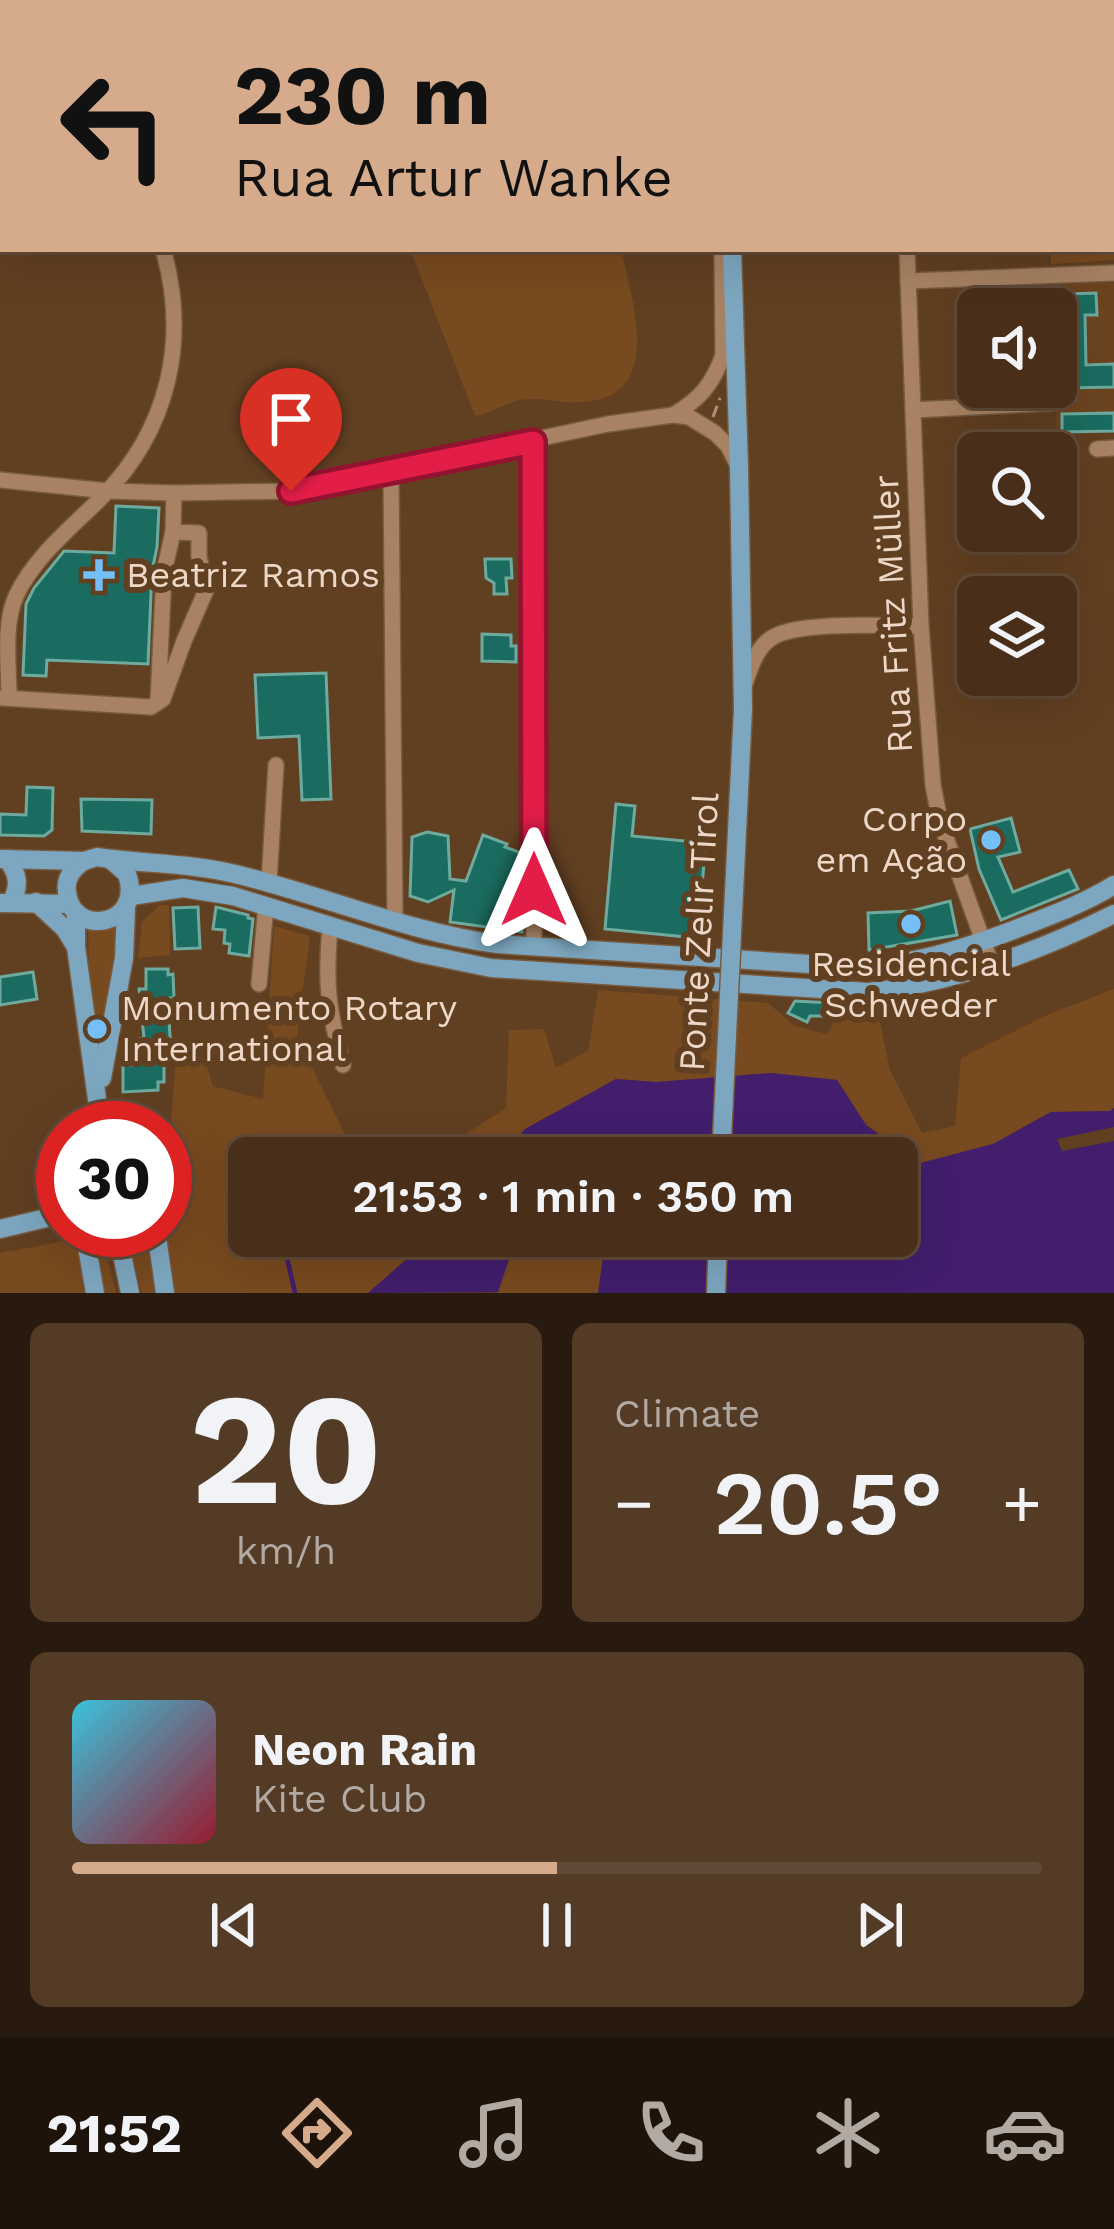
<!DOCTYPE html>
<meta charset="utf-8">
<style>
body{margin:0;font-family:"Work Sans",sans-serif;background:#533b26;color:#f1f3f6;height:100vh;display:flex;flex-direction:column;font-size:45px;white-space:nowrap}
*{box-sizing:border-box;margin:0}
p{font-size:39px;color:#b1a9a2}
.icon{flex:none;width:66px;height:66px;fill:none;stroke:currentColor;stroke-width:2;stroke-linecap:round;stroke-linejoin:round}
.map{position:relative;height:1293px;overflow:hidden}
.drawer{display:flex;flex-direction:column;gap:30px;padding:30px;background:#281a0e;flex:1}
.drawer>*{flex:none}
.top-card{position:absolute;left:0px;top:0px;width:1116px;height:252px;box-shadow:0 12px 48px #0002,0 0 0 3px #614a38;background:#d6ab8b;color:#111;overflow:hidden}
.controls{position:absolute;left:957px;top:288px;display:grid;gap:24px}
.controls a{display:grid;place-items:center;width:120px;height:120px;border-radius:18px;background:#492f19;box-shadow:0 12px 48px #0002,0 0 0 3px #614a38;font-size:60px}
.speed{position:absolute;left:36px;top:1101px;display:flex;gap:24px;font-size:60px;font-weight:700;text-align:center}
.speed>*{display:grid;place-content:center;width:156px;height:156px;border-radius:50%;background:#492f19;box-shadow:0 12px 48px #0002,0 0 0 3px #614a38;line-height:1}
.speed .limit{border:18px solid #d22;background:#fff;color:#111}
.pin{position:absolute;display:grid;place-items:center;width:102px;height:102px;color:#fff;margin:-123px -51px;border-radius:50% 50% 50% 0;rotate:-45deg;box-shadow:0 0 12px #0007}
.pin .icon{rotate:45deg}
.me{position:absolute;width:132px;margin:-66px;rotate:0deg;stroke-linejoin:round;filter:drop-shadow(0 0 9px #0008)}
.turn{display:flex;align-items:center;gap:42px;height:252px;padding:0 36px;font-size:54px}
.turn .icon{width:156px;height:156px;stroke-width:2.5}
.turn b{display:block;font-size:84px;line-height:102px}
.big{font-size:90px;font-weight:600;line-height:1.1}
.drawer .card{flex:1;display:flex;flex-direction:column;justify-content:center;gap:18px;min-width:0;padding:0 42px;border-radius:18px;background:#533b26}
.drawer .dial{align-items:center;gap:0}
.dial b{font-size:156px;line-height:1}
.song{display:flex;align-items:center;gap:36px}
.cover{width:144px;height:144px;border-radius:18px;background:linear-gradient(135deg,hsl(190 70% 55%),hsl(350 70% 35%))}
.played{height:12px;border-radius:6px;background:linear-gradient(90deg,#d6ab8b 50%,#614a38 50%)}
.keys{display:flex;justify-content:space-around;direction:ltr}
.heat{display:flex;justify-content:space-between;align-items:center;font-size:66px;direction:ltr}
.drawer .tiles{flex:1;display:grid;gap:30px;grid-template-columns:1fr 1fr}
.card:last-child{grid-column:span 2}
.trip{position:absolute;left:228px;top:1137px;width:690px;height:120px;border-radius:18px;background:#492f19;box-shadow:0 12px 48px #0002,0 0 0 3px #614a38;font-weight:600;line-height:120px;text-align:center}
.dock{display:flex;height:192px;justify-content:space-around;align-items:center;background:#1d130a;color:#b1a9a2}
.dock .icon{width:84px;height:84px}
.dock .active{color:#d6ab8b}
.dock b{font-size:54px;color:#f1f3f6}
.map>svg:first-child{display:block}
.built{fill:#6c4420}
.green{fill:#784a1f}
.water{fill:#421e6d}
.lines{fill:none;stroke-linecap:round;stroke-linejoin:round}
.stream{stroke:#421e6d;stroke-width:4.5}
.building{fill:#1b6c60;stroke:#6eaa9e;stroke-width:3}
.minor-casing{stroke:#775b40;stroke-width:18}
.major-casing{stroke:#775b40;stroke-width:21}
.path{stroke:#ac917a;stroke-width:3;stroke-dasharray:12 6;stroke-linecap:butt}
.minor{stroke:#a88263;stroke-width:15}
.major{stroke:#7da7c0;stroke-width:18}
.major-bridge-casing{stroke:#775b40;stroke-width:21;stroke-linecap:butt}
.major-bridge{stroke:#7da7c0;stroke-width:18}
.route-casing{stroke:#92132f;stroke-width:30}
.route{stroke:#e11d48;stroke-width:21}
.poi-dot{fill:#74c0f6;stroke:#613f21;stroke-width:4.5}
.labels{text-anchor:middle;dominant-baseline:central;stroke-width:12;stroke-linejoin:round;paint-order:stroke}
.poi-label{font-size:36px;fill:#edd8c8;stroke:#613f21;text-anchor:start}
.street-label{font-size:36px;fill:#edd8c8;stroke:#613f21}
</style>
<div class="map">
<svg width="1114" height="1293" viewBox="0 0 1114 1293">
<rect width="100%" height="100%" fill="#613f21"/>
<path class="built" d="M1054,283H1114V433H1056Z"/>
<g class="green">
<path d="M46,0H706V3H39Z"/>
<path d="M1052,0H1114V260L1051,264V249H1113V3H1052Z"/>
<path d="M410,249H621C632,301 665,396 584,402C565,404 546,398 528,399C508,400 493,413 475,416Z"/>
<path d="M160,905H169L170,955L138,958L142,922Z"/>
<path d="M117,923L111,990L99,1046L90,1002L88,925Z"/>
<path d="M274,926L310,936L297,1036L349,1143L366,1158H249V1236H433L368,1293H142L126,1230H165L174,1203L169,1149L177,1044L199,1040L213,1086L263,1099Z"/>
<path d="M1114,989V1108L1110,1111L1051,1112L993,1144L920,1164L866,1125L837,1080L771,1073L656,1082L616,1079L525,1129L500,1158H428L506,1108L509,1030L544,1029L556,1068L588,1051L598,990L768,1003L795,1026L827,1034L843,1004H876L890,1070L922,1133L955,1126L961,1058L1049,1014Z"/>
<path d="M101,1234L116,1293H0V1253Z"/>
<path d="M517,1236H606L598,1293H497Z"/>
</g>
<g class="water">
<path d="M771,1073L837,1080L866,1125L920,1163L993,1144L1051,1112L1110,1111L1114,1108V1127L1057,1139L1062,1151L1114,1141V1293H598L606,1236H897V1158H500L525,1129L616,1079L656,1082Z"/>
<path d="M433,1236H517L498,1292L368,1293Z"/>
</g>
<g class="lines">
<g class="stream">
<path d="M299,1158L303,1151"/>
<path d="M282,1236L295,1293"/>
</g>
</g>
<g class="building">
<path d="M1096,293L1097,315H1085L1086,365L1114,364V387L1068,388L1067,294Z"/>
<path d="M1114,413V431L1062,432V414Z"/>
<path d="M116,506L159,508L157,547L152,571L148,664L47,660L46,676L23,675L26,604L34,588L64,551L114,553Z"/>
<path d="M485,559H511L512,578H506L507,594H494V583L486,578Z"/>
<path d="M482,634L511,635V646H516V662L482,661Z"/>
<path d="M326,673L331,799L302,800L299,736L258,738L255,675Z"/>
<path d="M27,787L53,788L52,830L44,836L0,835V814L26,815Z"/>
<path d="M81,799L152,800L151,834L82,831Z"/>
<path d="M616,804L635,806L632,836L706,843L697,938L605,929Z"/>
<path d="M1011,818L1020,852L998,857L1013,892L1069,870L1078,889L1001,920L979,869L970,829Z"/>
<path d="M427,832L448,836L450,879L466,881L483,835L507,844L505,847L521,853L511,880L522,882V932L450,922L454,890L428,902L410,896L412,837Z"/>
<path d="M950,901L957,935L869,950L868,913L911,911Z"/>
<path d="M198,907L200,948L175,949L173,908Z"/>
<path d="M216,907L248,915V918L253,919L249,956L229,953L230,944L224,943L225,930L213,929Z"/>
<path d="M146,969H168V975L173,974L174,998H170L168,1006L171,1050H164V1082H158V1090L123,1092V1065H134V1060H138L136,1039L144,1038L139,989H146Z"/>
<path d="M33,972L37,999L0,1005V977Z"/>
<path d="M795,1001L831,1003V1016H810L807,1022L788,1013Z"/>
</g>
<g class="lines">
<g class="minor-casing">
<g id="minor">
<path d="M899,0V3"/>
<path d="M16,3L24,0"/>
<path d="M3,12V27"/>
<path d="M907,249L921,626L933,785L940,821L992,966"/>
<path d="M908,281L1114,273"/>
<path d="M913,410L1051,403"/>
<path d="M673,415C699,400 713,384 723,355L722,249"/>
<path d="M533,442L534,947"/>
<path d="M1097,449L1114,448"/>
<path d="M391,471L395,921"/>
<path d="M0,480L108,491L174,493L291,491L608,424L673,415L689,417L715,433L728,446L739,468"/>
<path d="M745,684C751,666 757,645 775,636C803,621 887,626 921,626"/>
<path d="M3,698L151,707L163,699L184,641L207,588L199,557V533L173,532L174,493"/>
<path d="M9,698C9,666 3,625 16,596C34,557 72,527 101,498C169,430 189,340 163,249"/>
<path d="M158,702L164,572L173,532"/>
<path d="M269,882L276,765"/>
<path d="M330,927C325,984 328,1009 343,1065"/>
<path d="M259,984L266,905"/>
</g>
</g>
<g class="major-casing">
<g id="major">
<path d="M724,0V3"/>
<path d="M732,249L739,468L743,709"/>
<path d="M0,859L84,861L97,857C143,864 189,863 235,874C323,895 407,932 497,944L856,967C911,965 960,950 1011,931C1046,917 1082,905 1114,885"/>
<path d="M7,859C18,873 20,885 12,901"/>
<path d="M84,861C73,868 65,878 67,892C71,938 145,927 127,874L110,859"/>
<path d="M131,896L183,888L233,896L418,953L491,968L869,992C956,982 1036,953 1114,914"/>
<path d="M36,902L65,929L76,947"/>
<path d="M0,903L70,904"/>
<path d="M76,912V947L101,1128"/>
<path d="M102,1078L124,958L126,908"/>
<path d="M0,1229L63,1214"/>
<path d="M84,1230L95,1293"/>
<path d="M117,1230L130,1293"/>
<path d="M156,1230L165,1293"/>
<path d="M716,1293L718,1236"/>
</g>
</g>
<path class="path" d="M713,417L720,398"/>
<use href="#minor" class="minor"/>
<use href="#major" class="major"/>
<g class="major-bridge-casing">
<path id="major-bridge" d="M721,1158L743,709"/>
</g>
<use href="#major-bridge" class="major-bridge"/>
</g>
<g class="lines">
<g class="route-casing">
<path id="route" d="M291,491L533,442L534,890"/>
</g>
<use href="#route" class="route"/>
</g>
<g class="poi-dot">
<path d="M93 557h12v12h12v12h-12v12h-12v-12h-12v-12h12z"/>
<circle cx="991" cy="840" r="12"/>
<circle cx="911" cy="924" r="12"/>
<circle cx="97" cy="1029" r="12"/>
</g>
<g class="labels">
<g class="poi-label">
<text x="126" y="575">Beatriz Ramos</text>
<text x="967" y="819" text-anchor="end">Corpo<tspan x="967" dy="41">em Ação</tspan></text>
<text x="911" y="964" text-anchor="middle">Residencial<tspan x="911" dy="41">Schweder</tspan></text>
<text x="121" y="1008">Monumento Rotary<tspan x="121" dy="41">International</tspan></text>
</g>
<g class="street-label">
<text transform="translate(893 614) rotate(-93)">Rua Fritz Müller</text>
<text transform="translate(699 932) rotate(-87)">Ponte Zelir Tirol</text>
</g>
</g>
</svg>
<div class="controls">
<a><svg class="icon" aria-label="sound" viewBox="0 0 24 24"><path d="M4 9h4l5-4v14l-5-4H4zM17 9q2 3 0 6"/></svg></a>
<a><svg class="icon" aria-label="search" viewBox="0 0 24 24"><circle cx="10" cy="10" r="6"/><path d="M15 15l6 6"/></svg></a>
<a><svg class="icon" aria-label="layers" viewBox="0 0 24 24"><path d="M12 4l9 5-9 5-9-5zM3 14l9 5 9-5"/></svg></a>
</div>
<div class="speed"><div class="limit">30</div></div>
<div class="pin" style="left:291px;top:491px;background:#d93025"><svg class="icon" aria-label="arrive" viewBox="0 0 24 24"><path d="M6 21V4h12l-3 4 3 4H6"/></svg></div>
<svg class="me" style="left:534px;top:890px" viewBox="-20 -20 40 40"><path d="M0-17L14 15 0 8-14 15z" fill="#e11d48" stroke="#fff" stroke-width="4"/></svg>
<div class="trip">21:53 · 1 min · 350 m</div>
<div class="top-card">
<div class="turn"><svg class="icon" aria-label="left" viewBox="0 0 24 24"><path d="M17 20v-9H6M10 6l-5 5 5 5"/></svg><div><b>230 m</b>Rua Artur Wanke</div></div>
</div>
</div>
<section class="drawer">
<div class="tiles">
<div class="card dial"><b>20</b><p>km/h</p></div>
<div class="card"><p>Climate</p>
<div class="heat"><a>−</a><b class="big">20.5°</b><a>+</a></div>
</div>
<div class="card">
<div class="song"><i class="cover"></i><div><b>Neon Rain</b><p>Kite Club</p></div></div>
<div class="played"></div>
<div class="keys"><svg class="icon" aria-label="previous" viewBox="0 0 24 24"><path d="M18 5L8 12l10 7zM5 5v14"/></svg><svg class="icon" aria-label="pause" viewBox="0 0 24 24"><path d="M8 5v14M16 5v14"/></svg><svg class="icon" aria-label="next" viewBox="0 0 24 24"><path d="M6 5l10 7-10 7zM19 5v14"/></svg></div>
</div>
</div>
</section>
<nav class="dock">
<b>21:52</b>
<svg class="icon active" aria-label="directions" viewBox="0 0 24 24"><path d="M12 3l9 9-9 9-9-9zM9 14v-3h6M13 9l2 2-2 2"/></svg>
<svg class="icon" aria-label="music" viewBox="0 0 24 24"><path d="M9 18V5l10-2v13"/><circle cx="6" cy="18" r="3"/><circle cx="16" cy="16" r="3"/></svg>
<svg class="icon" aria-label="phone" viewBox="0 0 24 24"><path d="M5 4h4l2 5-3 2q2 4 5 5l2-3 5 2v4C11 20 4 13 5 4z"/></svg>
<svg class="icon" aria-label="climate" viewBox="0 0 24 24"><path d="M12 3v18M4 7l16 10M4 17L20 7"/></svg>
<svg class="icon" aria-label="car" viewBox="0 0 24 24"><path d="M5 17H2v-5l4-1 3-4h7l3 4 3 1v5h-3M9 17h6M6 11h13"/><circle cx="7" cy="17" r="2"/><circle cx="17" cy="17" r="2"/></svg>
</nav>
